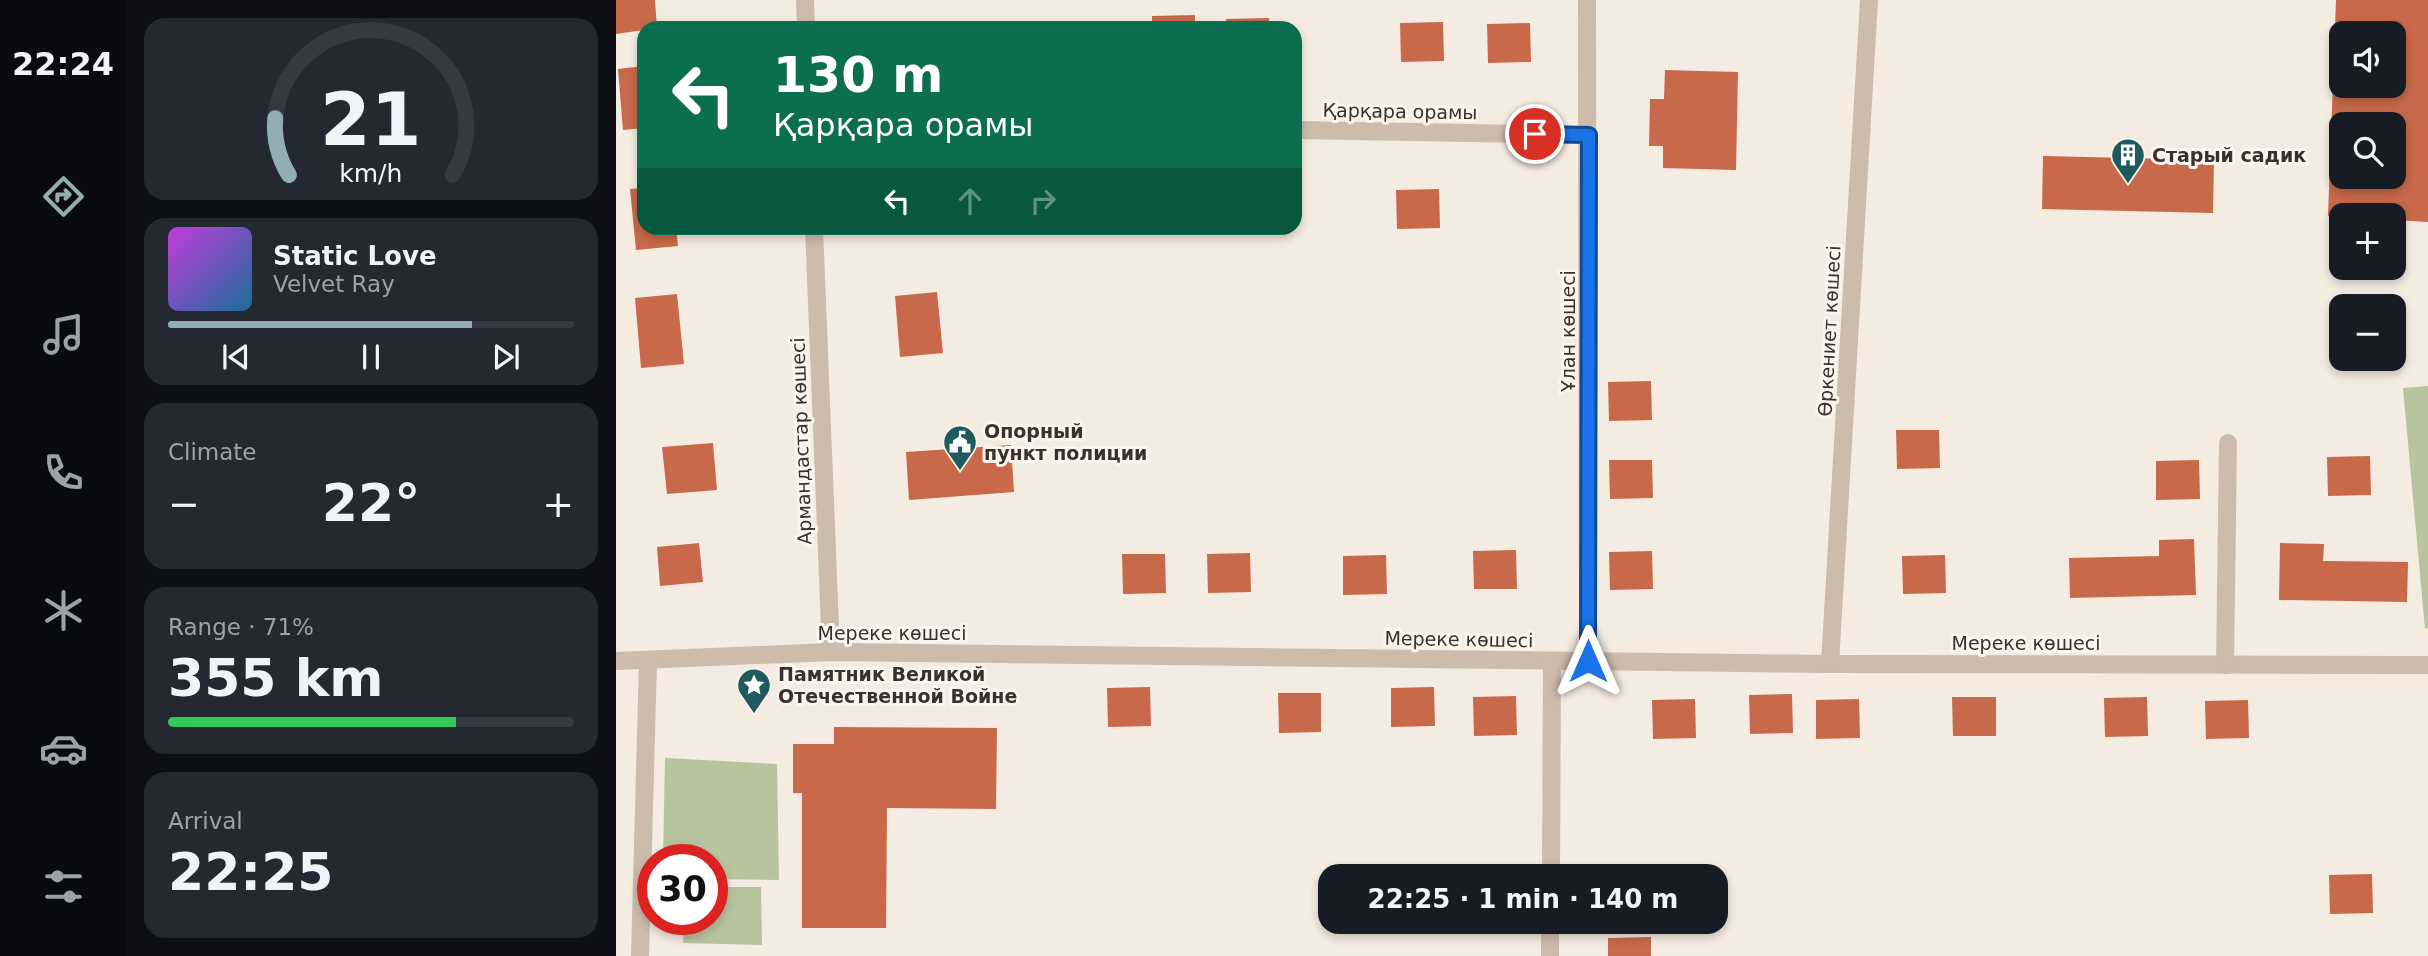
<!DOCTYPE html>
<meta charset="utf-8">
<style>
body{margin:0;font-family:"DejaVu Sans",sans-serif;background:#242831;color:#f1f3f6;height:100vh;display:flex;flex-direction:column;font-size:26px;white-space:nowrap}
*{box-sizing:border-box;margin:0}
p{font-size:23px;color:#9ea1a6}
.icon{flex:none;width:38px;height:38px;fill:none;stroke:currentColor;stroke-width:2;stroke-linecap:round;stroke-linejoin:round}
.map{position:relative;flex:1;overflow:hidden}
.panel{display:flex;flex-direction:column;gap:18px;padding:18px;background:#0d0f14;width:490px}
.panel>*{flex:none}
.guide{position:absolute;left:21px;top:21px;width:665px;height:214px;border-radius:21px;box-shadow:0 4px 10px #0003;background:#0b6e4f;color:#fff;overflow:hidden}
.controls{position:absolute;left:1713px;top:21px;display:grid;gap:14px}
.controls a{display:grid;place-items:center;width:77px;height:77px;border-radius:14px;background:#171b24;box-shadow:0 4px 10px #0003;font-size:35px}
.speed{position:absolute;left:21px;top:844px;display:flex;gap:14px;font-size:35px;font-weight:700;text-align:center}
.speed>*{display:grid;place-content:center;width:91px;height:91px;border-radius:50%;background:#171b24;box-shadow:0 4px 10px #0003;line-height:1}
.speed .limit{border:10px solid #d22;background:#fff;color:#111}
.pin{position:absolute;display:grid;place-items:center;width:60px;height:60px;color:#fff;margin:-30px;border:4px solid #fff;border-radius:50%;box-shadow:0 2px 7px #0007}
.me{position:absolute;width:77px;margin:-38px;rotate:0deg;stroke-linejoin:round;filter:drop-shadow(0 0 5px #0008)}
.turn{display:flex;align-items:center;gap:24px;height:147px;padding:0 21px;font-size:32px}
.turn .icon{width:91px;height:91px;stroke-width:2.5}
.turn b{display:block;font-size:49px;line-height:60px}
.lanes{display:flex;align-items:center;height:66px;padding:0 21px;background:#0003;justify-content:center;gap:35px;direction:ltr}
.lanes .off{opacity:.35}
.big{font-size:52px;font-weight:600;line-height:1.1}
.panel .card{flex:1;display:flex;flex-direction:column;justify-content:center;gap:10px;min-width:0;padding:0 24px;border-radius:21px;background:#242831}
.panel .dial{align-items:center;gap:0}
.dial svg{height:182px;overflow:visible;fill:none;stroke:#363941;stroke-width:7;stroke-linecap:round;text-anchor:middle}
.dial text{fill:#f1f3f6;stroke:none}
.song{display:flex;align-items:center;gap:21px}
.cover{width:84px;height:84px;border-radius:10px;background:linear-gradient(135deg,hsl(290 70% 55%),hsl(200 70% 35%))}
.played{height:7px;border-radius:4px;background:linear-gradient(90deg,#92aeb2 75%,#363941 75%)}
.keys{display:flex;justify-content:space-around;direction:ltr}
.heat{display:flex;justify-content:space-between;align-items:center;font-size:38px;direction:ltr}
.charge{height:10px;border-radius:5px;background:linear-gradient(90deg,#34c759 71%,#363941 0)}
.trip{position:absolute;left:702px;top:864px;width:410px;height:70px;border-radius:21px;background:#171b24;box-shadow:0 4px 10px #0003;font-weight:600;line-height:70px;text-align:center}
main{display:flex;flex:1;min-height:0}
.tab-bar{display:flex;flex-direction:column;width:126px;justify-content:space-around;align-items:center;background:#090b0e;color:#9ea1a6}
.tab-bar .icon{width:49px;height:49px}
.tab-bar .selected{color:#92aeb2}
.tab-bar b{font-size:32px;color:#f1f3f6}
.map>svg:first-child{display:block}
.green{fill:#b8c4a0}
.building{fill:#c8694b;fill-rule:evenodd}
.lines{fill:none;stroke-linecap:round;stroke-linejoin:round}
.minor{stroke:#cdbbac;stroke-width:18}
.route-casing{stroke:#114b97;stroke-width:18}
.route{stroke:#1a73e8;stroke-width:12}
.labels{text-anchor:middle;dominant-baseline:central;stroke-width:6;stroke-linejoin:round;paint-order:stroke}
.street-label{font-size:19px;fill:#3b302b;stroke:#fbf5ee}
.poi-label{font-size:19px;font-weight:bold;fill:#3b302b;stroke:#fbf5ee;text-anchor:start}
</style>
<main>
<nav class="tab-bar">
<b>22:24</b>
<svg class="icon selected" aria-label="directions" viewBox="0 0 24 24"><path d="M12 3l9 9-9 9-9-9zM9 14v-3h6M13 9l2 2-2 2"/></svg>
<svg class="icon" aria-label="music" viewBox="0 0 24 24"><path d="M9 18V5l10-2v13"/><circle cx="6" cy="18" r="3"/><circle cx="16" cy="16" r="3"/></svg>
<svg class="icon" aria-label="phone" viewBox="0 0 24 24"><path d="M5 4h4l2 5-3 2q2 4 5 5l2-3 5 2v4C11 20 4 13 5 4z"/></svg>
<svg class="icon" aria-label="climate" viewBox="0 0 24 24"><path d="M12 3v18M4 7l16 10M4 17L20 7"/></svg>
<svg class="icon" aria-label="car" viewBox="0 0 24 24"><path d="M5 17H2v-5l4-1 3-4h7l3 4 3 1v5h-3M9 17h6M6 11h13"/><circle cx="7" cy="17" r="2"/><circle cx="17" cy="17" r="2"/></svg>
<svg class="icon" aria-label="filters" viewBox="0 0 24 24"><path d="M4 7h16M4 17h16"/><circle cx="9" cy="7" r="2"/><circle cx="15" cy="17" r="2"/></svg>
</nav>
<section class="panel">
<div class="card dial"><svg viewBox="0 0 100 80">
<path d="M14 69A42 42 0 1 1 86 69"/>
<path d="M14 69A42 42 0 0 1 8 44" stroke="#92aeb2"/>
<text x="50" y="56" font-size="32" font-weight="700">21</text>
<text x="50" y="72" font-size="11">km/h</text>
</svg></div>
<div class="card">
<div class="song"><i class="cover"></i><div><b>Static Love</b><p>Velvet Ray</p></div></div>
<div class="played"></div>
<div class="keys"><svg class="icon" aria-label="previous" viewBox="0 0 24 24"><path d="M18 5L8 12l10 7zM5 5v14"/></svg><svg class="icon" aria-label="pause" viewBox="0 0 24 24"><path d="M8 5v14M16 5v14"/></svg><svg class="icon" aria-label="next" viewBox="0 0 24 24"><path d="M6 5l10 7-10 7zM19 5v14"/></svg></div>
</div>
<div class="card"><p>Climate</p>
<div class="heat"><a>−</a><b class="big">22°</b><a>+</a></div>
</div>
<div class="card"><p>Range · 71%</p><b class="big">355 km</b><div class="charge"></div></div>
<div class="card"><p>Arrival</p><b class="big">22:25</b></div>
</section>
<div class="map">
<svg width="1812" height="956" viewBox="0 0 1812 956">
<rect width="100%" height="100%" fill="#f4ebe1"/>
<g class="green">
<path d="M1812,386V628L1809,629L1787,388Z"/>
<path d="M49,758L161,764L163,880L96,879V859H47Z"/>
<path d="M96,887H145L146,945L67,943L68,919H96Z"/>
</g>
<g class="building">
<path d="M0,0H39L41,28L0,34Z"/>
<path d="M1720,0H1812V222L1778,220V215L1712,216ZM1726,33H1778V86H1726ZM1726,124H1778V177H1726Z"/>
<path d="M579,15V28H536V16Z"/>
<path d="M653,18L654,28H611L610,19Z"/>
<path d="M827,22L828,61L785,62L784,23Z"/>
<path d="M914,23L915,62L872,63L871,24Z"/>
<path d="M28,66V128L7,130L2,69Z"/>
<path d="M1049,70L1122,72L1120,170L1047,168V146H1033L1034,99H1048Z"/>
<path d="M1427,156L1598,160L1597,213L1426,209Z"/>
<path d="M28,188V228H60L62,246L20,250L14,189Z"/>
<path d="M823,189L824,228L781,229L780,190Z"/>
<path d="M279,228H320V229L280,233Z"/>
<path d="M321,292L327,353L284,357L279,296Z"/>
<path d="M61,294L68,364L25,368L19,298Z"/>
<path d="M1035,381L1036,420L993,421L992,382Z"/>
<path d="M1280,430H1323L1324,468L1281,469Z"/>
<path d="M97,443L101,490L51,494L46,447Z"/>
<path d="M395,445L398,492L293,500L290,452Z"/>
<path d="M1754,456L1755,495L1712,496L1711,457Z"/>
<path d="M993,460H1036L1037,498L994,499Z"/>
<path d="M1583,460L1584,499L1540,500V461Z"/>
<path d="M1578,539L1580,595L1454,598L1453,558L1543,556V540Z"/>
<path d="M83,543L87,582L44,586L41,547Z"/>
<path d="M1664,543L1708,544L1707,561L1792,562L1791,602L1663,600Z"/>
<path d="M900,550L901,589H858L857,551Z"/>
<path d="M1036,551L1037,589L994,590L993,552Z"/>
<path d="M634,553L635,592L592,593L591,554Z"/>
<path d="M506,554H549L550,593L507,594Z"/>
<path d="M770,555L771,594L727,595V556Z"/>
<path d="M1329,555L1330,593L1287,594L1286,556Z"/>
<path d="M534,687L535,726L492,727L491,688Z"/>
<path d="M818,687L819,726L775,727V688Z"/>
<path d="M662,693H705V732L663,733Z"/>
<path d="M1176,694L1177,733L1134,734L1133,695Z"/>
<path d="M900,696L901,735L858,736L857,697Z"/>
<path d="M1336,697H1380V736H1337Z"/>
<path d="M1531,697L1532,736L1489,737L1488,698Z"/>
<path d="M1079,699L1080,738L1037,739L1036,700Z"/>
<path d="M1243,699L1244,738L1200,739V700Z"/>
<path d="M1632,700L1633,738L1590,739L1589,701Z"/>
<path d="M218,727L381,728L380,809L271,808L270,928H186V793H177V744H218Z"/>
<path d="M1035,871L1036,877H993L992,872Z"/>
<path d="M1756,874L1757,913L1714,914L1713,875Z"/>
<path d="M1035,937V956H992V938Z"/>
</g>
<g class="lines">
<g class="minor">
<path d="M189,0L190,28"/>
<path d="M971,0L972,661"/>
<path d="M679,130L973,135"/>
<path d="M198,228L215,652"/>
<path d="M0,661L215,652L1214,664L1812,665"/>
<path d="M1214,664L1253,0"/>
<path d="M1609,665L1612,443"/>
<path d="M935,877L936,661"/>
<path d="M24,956L32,661"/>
<path d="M934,956V922"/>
</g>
</g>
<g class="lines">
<g class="route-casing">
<path id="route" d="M919,134L973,135L972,661"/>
</g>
<use href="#route" class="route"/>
</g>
<defs>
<g id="building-pin" transform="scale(1.75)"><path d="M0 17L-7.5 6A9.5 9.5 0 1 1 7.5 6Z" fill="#1f5a5e" stroke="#fbf5ee"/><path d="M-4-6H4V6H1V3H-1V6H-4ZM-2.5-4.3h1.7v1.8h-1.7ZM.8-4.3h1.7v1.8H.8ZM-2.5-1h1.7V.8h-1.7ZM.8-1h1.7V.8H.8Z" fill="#fff"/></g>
<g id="civic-pin" transform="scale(1.75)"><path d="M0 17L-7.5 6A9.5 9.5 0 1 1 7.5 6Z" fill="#1f5a5e" stroke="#fbf5ee"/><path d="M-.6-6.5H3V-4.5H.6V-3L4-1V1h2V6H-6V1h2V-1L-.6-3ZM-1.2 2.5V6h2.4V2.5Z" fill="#fff"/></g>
<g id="sight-pin" transform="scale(1.75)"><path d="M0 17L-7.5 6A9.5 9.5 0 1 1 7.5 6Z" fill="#1f5a5e" stroke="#fbf5ee"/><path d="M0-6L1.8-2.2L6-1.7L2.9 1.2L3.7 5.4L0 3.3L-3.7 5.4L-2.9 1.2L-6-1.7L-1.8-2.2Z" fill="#fff"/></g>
</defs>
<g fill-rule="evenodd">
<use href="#building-pin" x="1512" y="155"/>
<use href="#civic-pin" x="344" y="442"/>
<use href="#sight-pin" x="138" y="685"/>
</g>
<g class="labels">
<g class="street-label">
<text transform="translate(784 111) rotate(1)">Қарқара орамы</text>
<text transform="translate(952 331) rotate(-90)">Ұлан көшесі</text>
<text transform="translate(1213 331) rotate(-87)">Өркениет көшесі</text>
<text transform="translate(185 441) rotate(-92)">Армандастар көшесі</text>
<text x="276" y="633">Мереке көшесі</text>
<text transform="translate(843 639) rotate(1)">Мереке көшесі</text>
<text x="1410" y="643">Мереке көшесі</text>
</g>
<g class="poi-label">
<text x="1536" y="155">Старый садик</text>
<text x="368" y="431">Опорный<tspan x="368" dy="22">пункт полиции</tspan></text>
<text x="162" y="674">Памятник Великой<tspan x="162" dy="22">Отечественной Войне</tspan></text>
</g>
</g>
</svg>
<div class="controls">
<a><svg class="icon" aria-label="sound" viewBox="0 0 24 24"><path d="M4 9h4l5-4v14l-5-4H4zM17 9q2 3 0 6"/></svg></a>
<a><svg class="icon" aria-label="search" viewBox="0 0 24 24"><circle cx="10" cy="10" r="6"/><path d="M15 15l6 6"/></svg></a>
<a>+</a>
<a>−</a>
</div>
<div class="speed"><div class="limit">30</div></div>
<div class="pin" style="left:919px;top:134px;background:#d93025"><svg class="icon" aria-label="arrive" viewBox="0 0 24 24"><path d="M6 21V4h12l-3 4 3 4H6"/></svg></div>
<svg class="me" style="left:972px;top:661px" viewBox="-20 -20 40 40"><path d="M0-17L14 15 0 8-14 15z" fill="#1a73e8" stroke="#fff" stroke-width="4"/></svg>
<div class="trip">22:25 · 1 min · 140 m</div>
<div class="guide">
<div class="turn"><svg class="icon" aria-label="left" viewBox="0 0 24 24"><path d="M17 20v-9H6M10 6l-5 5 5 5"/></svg><div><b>130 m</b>Қарқара орамы</div></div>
<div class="lanes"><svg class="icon" aria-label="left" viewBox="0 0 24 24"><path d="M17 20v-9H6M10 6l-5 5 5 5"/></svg><svg class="icon off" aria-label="ahead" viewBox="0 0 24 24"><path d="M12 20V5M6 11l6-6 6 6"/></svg><svg class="icon off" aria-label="right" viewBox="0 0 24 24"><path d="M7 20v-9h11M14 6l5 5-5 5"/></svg></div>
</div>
</div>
</main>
